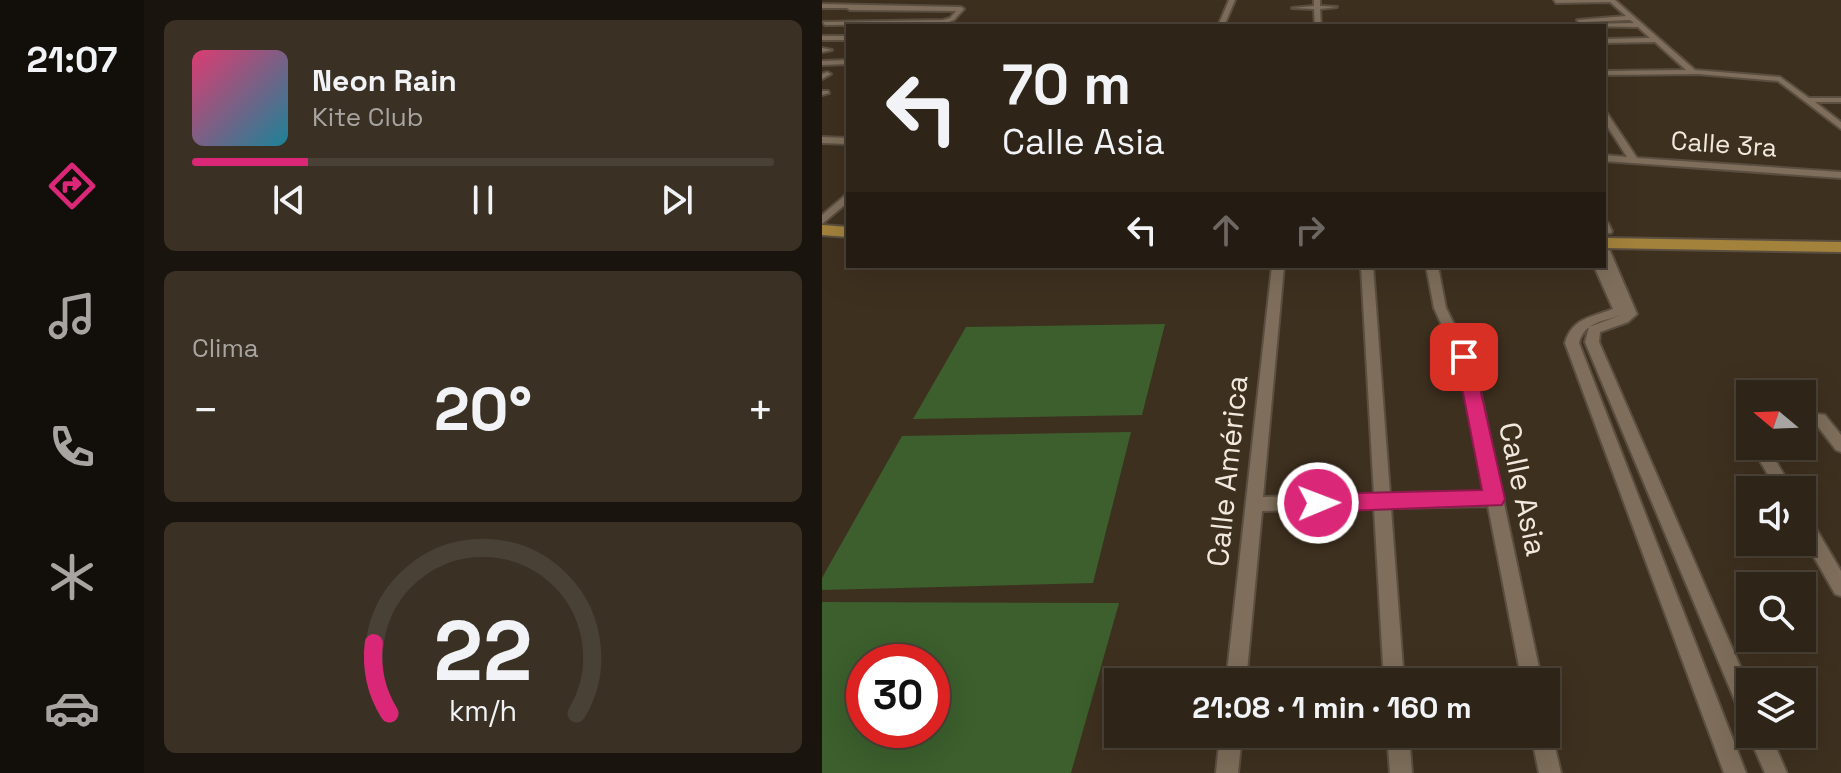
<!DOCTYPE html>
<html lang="es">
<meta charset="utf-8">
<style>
body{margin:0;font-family:"Space Grotesk",sans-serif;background:#3a3024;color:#f1f3f6;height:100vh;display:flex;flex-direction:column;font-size:30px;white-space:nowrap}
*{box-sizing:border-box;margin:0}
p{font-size:26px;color:#a7a4a1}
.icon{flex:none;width:44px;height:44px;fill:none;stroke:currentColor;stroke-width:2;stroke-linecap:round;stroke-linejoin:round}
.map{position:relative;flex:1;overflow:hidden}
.sheet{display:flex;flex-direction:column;gap:20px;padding:20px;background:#19140d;width:678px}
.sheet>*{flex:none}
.banner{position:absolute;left:24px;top:24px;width:760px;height:244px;border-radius:0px;box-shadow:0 8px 32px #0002,0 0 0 2px #494136;background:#2e2417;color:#f1f3f6;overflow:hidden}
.needle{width:52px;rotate:289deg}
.fabs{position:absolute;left:914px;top:380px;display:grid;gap:16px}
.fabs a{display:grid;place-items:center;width:80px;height:80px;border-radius:0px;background:#2e2417;box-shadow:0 8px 32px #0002,0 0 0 2px #494136;font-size:40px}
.speed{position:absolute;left:24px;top:644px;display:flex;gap:16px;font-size:40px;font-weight:700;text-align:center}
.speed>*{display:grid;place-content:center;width:104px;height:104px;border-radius:50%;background:#2e2417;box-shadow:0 8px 32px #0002,0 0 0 2px #494136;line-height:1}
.speed .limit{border:12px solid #d22;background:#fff;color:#111}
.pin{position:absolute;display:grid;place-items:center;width:68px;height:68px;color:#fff;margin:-34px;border-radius:16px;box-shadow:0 4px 12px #0006}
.me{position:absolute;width:88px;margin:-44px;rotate:89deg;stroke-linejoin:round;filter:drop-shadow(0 0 6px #0008)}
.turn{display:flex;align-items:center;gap:28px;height:168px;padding:0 24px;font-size:36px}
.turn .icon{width:104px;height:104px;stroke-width:2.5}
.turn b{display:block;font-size:56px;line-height:68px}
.lanes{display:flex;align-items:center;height:76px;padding:0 24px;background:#0003;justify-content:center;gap:40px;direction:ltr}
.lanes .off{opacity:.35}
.big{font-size:60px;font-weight:600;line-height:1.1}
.sheet .tile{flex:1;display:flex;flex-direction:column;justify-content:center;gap:12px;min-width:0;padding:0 28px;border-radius:12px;background:#3a3024}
.sheet .dial{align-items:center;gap:0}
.dial svg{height:208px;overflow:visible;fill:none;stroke:#494136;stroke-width:7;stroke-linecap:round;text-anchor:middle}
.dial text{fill:#f1f3f6;stroke:none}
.song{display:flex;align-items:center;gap:24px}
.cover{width:96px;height:96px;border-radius:12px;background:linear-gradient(135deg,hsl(340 70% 55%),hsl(190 70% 35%))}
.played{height:8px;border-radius:4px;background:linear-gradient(90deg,#db2777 20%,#494136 20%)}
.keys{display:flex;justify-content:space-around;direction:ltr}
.heat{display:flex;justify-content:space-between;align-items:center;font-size:44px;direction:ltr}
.trip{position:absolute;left:282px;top:668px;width:456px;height:80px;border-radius:0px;background:#2e2417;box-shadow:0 8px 32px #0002,0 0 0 2px #494136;font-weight:600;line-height:80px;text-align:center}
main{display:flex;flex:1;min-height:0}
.tabs{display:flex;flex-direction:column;width:144px;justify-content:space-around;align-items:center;background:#120e09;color:#a7a4a1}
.tabs .icon{width:56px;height:56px}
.tabs .on{color:#db2777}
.tabs b{font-size:36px;color:#f1f3f6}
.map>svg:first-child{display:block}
.green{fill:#3c5f2d;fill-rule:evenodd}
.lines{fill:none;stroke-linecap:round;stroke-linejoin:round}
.minor-casing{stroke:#5a4e40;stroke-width:4}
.primary-casing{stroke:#5a4e40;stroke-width:4}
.minor{fill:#7e6e5b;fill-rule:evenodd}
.primary{fill:#a3823c;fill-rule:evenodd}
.route{fill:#db2777;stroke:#8e194d;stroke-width:2}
.labels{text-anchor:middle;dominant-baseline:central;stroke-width:8;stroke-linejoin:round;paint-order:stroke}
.far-street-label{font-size:26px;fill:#f2e9de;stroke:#3e301f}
.street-label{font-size:30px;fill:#f2e9de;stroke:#3e301f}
</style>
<main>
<nav class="tabs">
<b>21:07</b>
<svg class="icon on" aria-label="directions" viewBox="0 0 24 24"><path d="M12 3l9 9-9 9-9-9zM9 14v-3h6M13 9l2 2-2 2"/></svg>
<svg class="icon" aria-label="music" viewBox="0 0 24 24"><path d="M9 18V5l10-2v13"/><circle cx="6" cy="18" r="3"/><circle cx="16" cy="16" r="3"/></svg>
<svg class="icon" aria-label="phone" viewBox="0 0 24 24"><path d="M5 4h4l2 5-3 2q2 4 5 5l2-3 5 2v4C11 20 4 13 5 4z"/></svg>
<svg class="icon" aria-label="climate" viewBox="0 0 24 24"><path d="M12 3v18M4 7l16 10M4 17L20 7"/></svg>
<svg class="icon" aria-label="car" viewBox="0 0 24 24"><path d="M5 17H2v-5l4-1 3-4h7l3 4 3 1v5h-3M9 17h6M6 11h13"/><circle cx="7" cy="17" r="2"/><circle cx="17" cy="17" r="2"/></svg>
</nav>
<section class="sheet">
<div class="tile">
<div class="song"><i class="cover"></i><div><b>Neon Rain</b><p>Kite Club</p></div></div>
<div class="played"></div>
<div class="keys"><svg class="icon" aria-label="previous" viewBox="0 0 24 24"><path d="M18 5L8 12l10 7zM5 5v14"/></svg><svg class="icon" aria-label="pause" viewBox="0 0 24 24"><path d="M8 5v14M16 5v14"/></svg><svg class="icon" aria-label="next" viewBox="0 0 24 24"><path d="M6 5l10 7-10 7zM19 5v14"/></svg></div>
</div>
<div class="tile"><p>Clima</p>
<div class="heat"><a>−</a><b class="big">20°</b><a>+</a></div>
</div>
<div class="tile dial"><svg viewBox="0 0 100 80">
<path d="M14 69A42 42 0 1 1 86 69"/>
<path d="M14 69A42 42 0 0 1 8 42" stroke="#db2777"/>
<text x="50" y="56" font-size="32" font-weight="700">22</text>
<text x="50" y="72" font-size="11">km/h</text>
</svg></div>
</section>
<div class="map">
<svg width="1019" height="773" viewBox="0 0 1019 773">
<rect width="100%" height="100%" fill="#3e301f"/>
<g class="green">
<path d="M343,324L320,415L91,419L144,327Z"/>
<path d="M309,432L271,583L0,590V578L80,436Z"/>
<path d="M0,602L297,603L249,773H0ZM110,662V730H42V662Z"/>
</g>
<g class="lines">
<g class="minor-casing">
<g id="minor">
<path d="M407,0H413L402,26H396Z"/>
<path d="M492,0H498V6L515,7L498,9L499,26H493L492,9L470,8L492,6Z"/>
<path d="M732,0H793L873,70L958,77L987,98H1019V102H993L1019,122V129L956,81L876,74L782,75V71L864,70L833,42L782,43V39L828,38L816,27L760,26L755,20L804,16L788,2L734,3ZM808,20L812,23L766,24L763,22Z"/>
<path d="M0,4L139,7L142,9L132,20L122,24L3,25L1,22L121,20L128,18L134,11L28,10L25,8H0Z"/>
<rect x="0" y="36" width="26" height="4"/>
<path d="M0,48L10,50L0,52Z"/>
<path d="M26,60V64L0,65V61Z"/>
<path d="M5,72L9,74L0,79V74Z"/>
<path d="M0,91H6L7,93L0,95Z"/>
<path d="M782,113H785L815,158L1019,172V178L782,161V155L805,157L782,121Z"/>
<path d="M0,137L26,138V144L0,143Z"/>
<path d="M26,193V202L0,224V215Z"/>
<path d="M782,222L786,223L790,231L789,233H782Z"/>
<path d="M782,248L788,251L815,314L806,322L778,332L777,342L928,689V723L921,720L763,342L767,327L802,314C784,321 762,321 757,343L924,773H902L743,343C750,318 770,317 791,309L772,266H782Z"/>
<path d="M450,266H462L441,497L552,495L539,266H551L568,494L663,492L639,367L612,308L604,266H616L624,308L653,367L720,682H700L666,506L569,508L582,682H562L552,508L440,511L424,682H404Z"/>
<path d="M980,412L1003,415L1019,435V452L1014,450L994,424L980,422Z"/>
<path d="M928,413V436L923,434L917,424L923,414Z"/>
<path d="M929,446H945L971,490H955Z"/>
<path d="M980,513L986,515L1019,571V596L1013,594L980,536Z"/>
<path d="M724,725L728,726L739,773H717L709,734H724Z"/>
<path d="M928,730V734H948L965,773H943L926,734Z"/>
<path d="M398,734H420L416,773H394Z"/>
<path d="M565,734H587L590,773H568Z"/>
</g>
</g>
<g class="primary-casing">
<g id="primary">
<path d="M0,225L26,227V237L0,235Z"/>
<path d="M782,238L1019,242V252L782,248Z"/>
</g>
</g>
<use href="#minor" class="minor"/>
<use href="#primary" class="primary"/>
</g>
<path class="route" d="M642,352L651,357L683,499L680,505L496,512L488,509L485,503L488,497L496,494L660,490L634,357Z"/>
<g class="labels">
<g class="far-street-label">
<text transform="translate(902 144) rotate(4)">Calle 3ra</text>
</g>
<g class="street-label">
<text transform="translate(405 471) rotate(-84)">Calle América</text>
<text transform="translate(701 489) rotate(78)">Calle Asia</text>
</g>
</g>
</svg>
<div class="fabs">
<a><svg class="needle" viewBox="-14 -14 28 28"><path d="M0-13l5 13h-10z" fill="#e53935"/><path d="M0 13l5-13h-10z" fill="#a7a4a1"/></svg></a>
<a><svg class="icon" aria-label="sound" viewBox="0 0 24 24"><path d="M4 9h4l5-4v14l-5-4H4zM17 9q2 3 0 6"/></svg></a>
<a><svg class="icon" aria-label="search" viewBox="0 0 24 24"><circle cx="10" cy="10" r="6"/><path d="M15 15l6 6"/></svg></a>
<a><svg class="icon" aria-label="layers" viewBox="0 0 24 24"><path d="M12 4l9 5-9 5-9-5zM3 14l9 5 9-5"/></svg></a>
</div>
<div class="speed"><div class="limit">30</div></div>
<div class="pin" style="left:642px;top:357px;background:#d93025"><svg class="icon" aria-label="arrive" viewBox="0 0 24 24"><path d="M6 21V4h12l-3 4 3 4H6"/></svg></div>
<svg class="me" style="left:496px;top:503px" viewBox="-20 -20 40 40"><circle r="17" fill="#db2777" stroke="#fff" stroke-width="3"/><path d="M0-11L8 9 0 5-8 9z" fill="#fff"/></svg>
<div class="trip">21:08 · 1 min · 160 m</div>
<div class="banner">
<div class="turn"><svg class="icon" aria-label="left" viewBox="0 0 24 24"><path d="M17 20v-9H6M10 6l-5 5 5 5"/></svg><div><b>70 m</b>Calle Asia</div></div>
<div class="lanes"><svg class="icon" aria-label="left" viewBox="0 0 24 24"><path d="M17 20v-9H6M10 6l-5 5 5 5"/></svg><svg class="icon off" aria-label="ahead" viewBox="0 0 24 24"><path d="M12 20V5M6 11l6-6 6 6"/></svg><svg class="icon off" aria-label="right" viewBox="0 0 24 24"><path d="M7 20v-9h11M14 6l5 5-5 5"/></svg></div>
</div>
</div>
</main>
